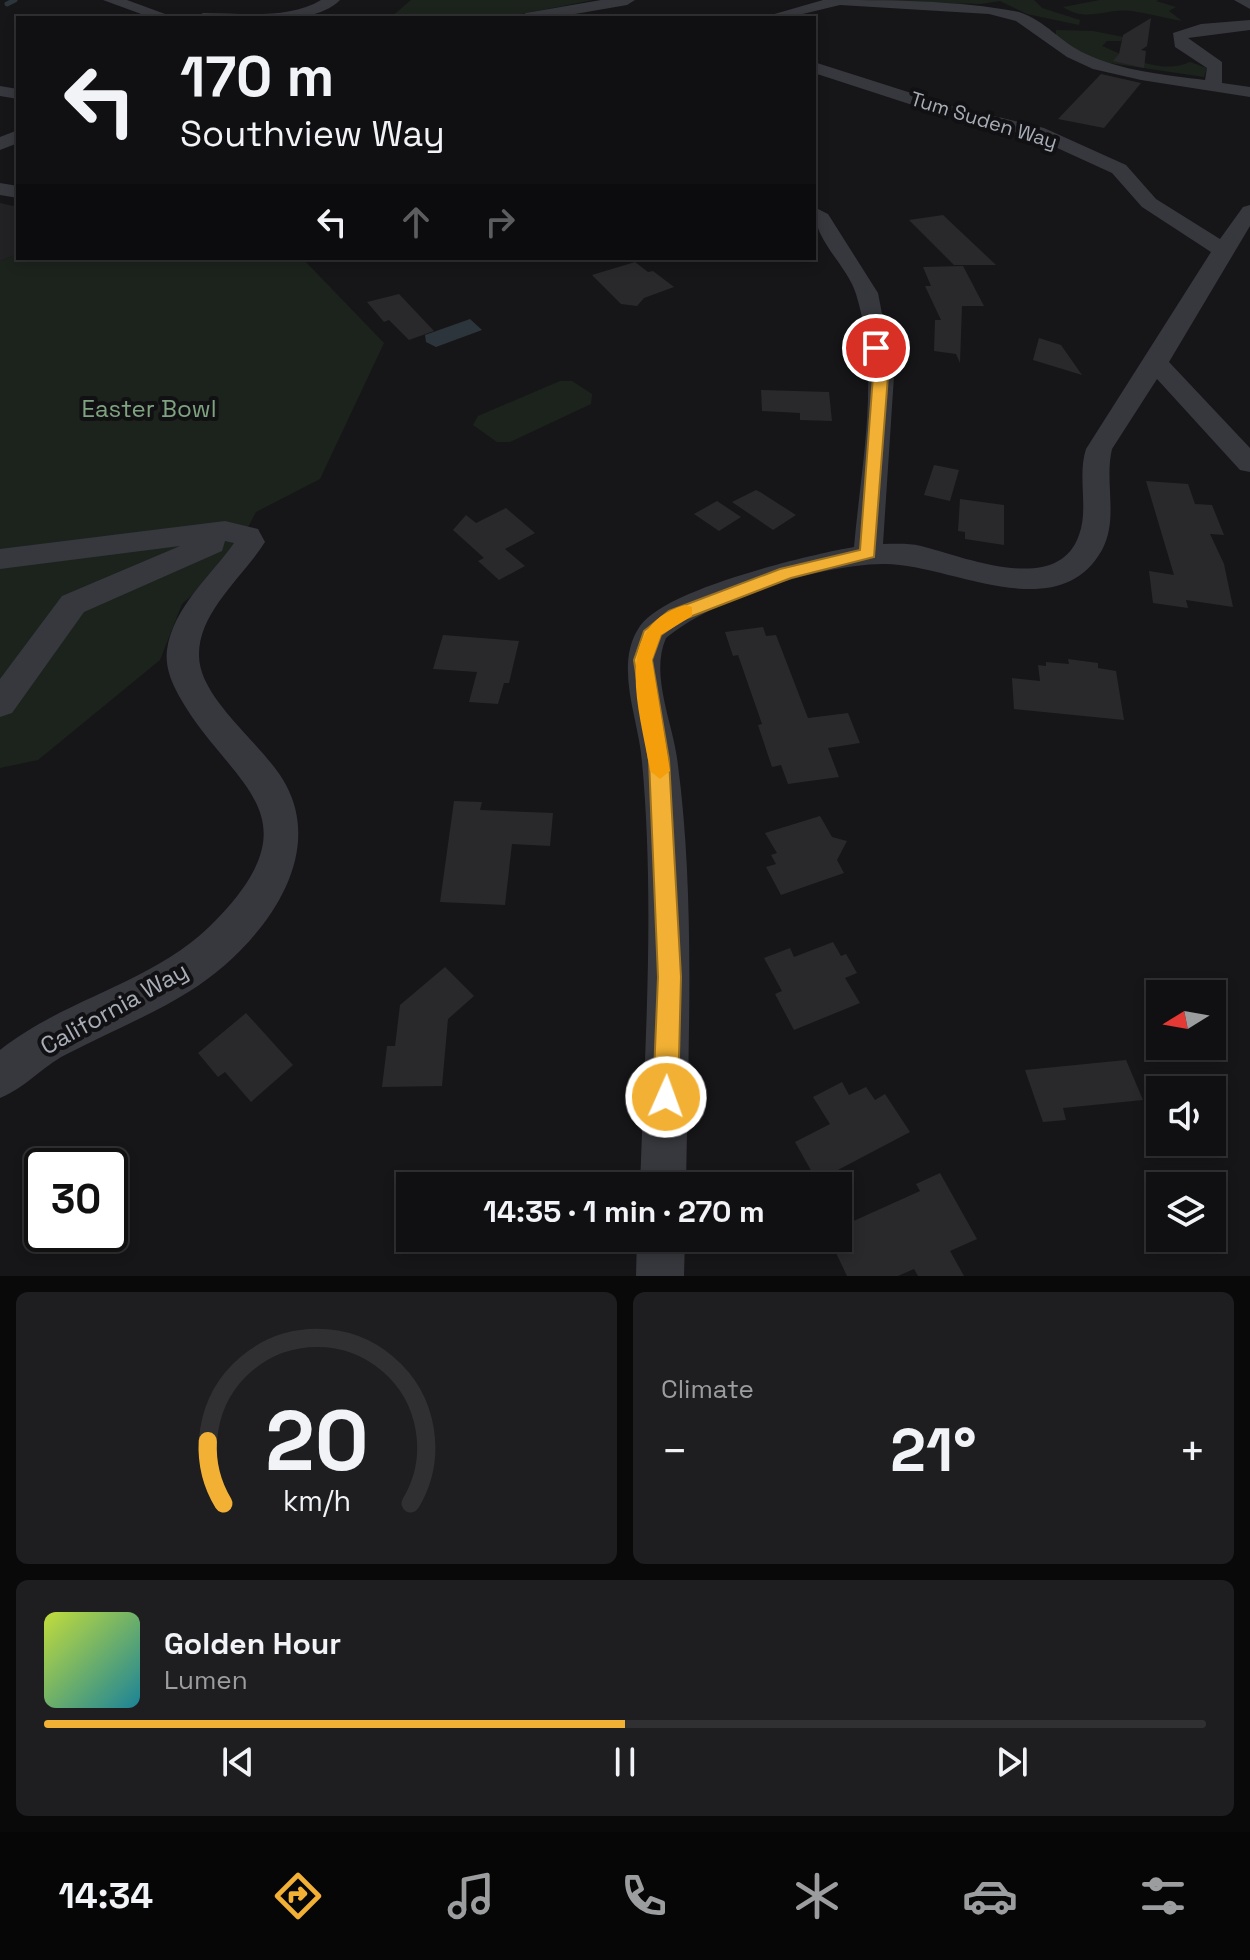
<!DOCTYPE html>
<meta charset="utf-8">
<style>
body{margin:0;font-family:"Space Grotesk",sans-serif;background:#1e1e20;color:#f1f3f6;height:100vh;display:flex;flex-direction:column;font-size:30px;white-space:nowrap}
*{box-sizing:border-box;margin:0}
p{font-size:26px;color:#9c9d9f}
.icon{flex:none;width:44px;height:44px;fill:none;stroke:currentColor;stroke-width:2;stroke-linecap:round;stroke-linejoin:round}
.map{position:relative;height:1276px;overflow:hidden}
.panel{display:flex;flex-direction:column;gap:16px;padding:16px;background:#09090a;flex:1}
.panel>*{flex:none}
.banner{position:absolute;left:16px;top:16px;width:800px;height:244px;border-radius:0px;box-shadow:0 4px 12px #0003,0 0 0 2px #303032;background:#101012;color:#f1f3f6;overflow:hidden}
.needle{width:52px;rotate:259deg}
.tools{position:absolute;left:1146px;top:980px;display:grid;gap:16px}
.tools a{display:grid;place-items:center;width:80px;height:80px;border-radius:0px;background:#101012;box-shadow:0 4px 12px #0003,0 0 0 2px #303032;font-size:40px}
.speed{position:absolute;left:24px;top:1148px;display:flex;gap:16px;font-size:40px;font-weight:700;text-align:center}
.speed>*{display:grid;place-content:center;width:104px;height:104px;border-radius:50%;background:#101012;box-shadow:0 4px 12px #0003,0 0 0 2px #303032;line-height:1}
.speed .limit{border:4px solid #111;border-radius:12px;background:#fff;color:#111}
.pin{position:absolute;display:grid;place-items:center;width:68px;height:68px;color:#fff;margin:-34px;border:4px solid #fff;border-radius:50%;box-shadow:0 2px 8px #0007}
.me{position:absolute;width:88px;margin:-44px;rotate:2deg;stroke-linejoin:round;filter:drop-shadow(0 0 6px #0008)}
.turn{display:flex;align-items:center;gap:28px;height:168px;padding:0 32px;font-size:36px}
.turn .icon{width:104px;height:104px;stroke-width:2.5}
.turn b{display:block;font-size:56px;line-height:68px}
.lanes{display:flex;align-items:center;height:76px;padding:0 32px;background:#0003;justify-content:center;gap:40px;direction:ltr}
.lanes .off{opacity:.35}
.big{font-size:60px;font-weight:600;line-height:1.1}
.panel .tile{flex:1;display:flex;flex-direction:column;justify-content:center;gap:12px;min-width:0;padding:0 28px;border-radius:12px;background:#1e1e20}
.panel .dial{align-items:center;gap:0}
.dial svg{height:208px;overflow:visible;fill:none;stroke:#303032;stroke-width:7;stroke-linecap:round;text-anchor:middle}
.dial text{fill:#f1f3f6;stroke:none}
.song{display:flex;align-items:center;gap:24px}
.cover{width:96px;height:96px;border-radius:12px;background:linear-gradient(135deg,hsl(70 70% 55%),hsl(190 70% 35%))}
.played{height:8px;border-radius:4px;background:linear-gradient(90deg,#f2b134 50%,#303032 50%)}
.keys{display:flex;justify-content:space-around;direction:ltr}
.heat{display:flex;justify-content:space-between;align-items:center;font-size:44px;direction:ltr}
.panel .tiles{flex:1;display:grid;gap:16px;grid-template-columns:1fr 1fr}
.tile:last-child{grid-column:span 2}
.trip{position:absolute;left:396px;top:1172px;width:456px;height:80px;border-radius:0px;background:#101012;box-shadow:0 4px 12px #0003,0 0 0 2px #303032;font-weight:600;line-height:80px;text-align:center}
.menu{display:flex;height:128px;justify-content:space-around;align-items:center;background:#060607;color:#9c9d9f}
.menu .icon{width:56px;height:56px}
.menu .on{color:#f2b134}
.menu b{font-size:36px;color:#f1f3f6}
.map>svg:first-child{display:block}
.built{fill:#222225}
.green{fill:#1c231d}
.water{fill:#2c353c}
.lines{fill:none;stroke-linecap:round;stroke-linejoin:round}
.stream{stroke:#2c353c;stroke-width:5}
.building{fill:#29292c}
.minor{fill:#37383d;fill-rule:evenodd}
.route{fill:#f2b134;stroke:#9d7322;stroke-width:2}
.slow{fill:#f59e0b}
.labels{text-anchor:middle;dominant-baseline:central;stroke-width:8;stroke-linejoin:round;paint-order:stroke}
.far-street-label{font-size:20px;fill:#a8adb8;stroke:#111113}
.park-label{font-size:24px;fill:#7fa381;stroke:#111113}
.street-label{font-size:24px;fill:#a8adb8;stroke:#111113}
</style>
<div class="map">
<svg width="1250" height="1276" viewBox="0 0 1250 1276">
<rect width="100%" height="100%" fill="#161618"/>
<path class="built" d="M0,203L18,207V254L0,261Z"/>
<g class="green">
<path d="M411,0H593L502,18H390Z"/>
<path d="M850,0H1034L1042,8L1080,20L1079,25L1027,14L1000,1L981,4Z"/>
<path d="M1100,0H1159L1156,1L1176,7L1169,11L1182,21C1165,18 1148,13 1131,11C1106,8 1087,23 1063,7Z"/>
<path d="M1056,30L1093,31L1123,37L1121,41H1107L1102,46C1128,57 1162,75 1190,62L1207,68L1204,77L1096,61L1079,55L1056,36Z"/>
<path d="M18,254V258H302L384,343L320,479L256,512L228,565L182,604L160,660L38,760L0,768V261Z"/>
<path d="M560,381H572L592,394L591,404L510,442H497L473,425L478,416Z"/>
</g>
<path class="water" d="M470,319L482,330L436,347L426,342L425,335Z"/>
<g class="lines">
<path class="stream" d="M7,4L15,0"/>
</g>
<g class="building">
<path d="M1151,18L1147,46L1141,50L1146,51L1144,68L1113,61L1119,54L1123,35Z"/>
<path d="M1101,74L1141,83L1104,128L1058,119Z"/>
<path d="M943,215L996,265H954L909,220Z"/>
<path d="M635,262L648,272L653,271L674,287L644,298L637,306L621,304L592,275Z"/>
<path d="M963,266L984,306H962L960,363L956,354L934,351L935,320H941L925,286H931L923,267Z"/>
<path d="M399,294L434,331L409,340L389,320L384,322L367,302Z"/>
<path d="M1039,338L1061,345L1082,375L1033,360Z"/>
<path d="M761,390L829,392L832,421L800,420V413L762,411Z"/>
<path d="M934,465L959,470L950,501L924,495Z"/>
<path d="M1146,481L1188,484L1195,504L1212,505L1224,535L1210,534L1224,564L1233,607L1186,600L1188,608L1153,603L1149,571L1174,575Z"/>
<path d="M756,490L760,492L796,515L773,530L732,502Z"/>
<path d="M960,499L1004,505V545L965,539V532L958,531Z"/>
<path d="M717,501L741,517L719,531L694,514Z"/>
<path d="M506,508L535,533L505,549L525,566L499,580L478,561L484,558L453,530L466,515L476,523Z"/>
<path d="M763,627L766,636L776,635L808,718L848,713L860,743L828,748L839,777L788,784L781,765L772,767L758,725L762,724L738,655L733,656L725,632Z"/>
<path d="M443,635L519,641L509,683H504L498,704L469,702L477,672L433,669Z"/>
<path d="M1068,659L1098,663V668L1116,671L1124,720L1014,709L1012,678L1040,681L1038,665L1046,666V662L1069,664Z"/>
<path d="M454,801L482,802L480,810L553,813L550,846L512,844L505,905L440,902Z"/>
<path d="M820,816L832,837L847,841L837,860L844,873L781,895L766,867L776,864L771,855L777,853L765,833Z"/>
<path d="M833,942L841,956L846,954L857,973L845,978L860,1003L794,1030L775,994L782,991L764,958L790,948L794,957Z"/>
<path d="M445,967L474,996L448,1019L442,1086L382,1087L387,1046H395L400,1005Z"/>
<path d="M246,1013L293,1065L251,1102L225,1072L218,1077L198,1053Z"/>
<path d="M1126,1060L1143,1100L1063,1108L1066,1120L1043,1122L1025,1070Z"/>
<path d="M842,1082L849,1095L866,1087L875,1100L885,1094L910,1132L817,1181L795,1142L830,1124L813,1097Z"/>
<path d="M940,1173L977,1239L950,1251L964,1276H918L914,1269L898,1276H847L829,1238H838V1228L920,1191L916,1184Z"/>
</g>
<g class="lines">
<g class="minor">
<path d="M103,0H127L176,18H152Z"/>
<path d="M321,0H340C312,29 234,18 195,18L203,13C240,13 288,20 321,0Z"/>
<path d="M601,0H635L627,5L552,18H518L526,13Z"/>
<path d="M823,0C885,0 959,0 1019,12C1045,20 1061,43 1086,54C1122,71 1166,75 1205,80L1207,68L1175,47L1173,33L1201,24L1250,20V30L1188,38L1222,62V83L1250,87V97L1141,80L1093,69L1067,57L1016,21L989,14L840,5L786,18L771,15Z"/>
<path d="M1234,0H1250V9Z"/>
<path d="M814,62L952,106L1044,128L1126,165L1156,199L1220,239L1243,207L1250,205V226L1169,362L1250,448V472L1240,470L1157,379L1112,449C1104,483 1119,518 1102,550C1057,630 947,562 882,564C820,565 714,598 666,638C650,674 672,721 677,758C696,895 688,1048 686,1186H640C645,1046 655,902 642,762C639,719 613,665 640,626C665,589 808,555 854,547C861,466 881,374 856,294C846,263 814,242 814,207L828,214L878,293L894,376L883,544C896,544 908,543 921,546C962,556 1058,597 1079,535C1089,508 1077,477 1086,449L1211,252L1142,207L1112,173L1031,136L940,114L814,73Z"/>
<path d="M0,86L18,89V99L0,96Z"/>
<path d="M18,130V143L0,150V137Z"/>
<path d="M0,183L18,186V198L0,195Z"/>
<path d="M225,521L258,529L265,542C243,577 198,612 199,656C200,701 265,745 286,785C328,863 254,951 190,991C150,1016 107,1033 65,1055C42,1067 25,1088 0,1098V1050C68,996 157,983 218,918C319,812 228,784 179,696C171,681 165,667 167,650C173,607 211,576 234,543L225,541L222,551L84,612L12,713L0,717V679L62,596L180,546L0,569V549Z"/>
<path d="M637,1238H685L684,1276H636Z"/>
</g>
</g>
<path class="route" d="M876,344L883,348L888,376L874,557L791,578L682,620L661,635L652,660L669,760L681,977L678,1097L674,1105L666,1109L657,1105L653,1097L658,977L649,760L634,660L644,631L669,611L780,569L860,550L873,376L869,348Z"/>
<path class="slow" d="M685,605L692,607V616L661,635L652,660L670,771L660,779L650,771C641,713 609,627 685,605Z"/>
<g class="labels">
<g class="far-street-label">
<text transform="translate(984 120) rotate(17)">Tum Suden Way</text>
</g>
<g class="park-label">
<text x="149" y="408">Easter Bowl</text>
</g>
<g class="street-label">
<text transform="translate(114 1008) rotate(-29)">California Way</text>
</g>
</g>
</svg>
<div class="tools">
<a><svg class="needle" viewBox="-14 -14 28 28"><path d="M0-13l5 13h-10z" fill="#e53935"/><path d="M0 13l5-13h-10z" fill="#9c9d9f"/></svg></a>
<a><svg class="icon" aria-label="sound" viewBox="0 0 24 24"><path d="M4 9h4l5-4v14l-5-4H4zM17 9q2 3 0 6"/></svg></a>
<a><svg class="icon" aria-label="layers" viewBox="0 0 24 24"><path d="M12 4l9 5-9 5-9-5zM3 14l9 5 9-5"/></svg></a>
</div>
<div class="speed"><div class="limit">30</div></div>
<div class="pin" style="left:876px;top:348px;background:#d93025"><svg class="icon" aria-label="arrive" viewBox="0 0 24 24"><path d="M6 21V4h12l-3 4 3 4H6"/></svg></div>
<svg class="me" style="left:666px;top:1097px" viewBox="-20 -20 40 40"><circle r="17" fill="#f2b134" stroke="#fff" stroke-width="3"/><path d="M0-11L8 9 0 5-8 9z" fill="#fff"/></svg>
<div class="trip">14:35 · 1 min · 270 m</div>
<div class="banner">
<div class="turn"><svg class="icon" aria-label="left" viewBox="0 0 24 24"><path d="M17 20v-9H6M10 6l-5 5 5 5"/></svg><div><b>170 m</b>Southview Way</div></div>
<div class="lanes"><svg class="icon" aria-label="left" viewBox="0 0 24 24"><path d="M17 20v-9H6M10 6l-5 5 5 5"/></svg><svg class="icon off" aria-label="ahead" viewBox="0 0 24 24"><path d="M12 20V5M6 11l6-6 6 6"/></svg><svg class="icon off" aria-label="right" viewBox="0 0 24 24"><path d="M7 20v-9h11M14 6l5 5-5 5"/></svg></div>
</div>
</div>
<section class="panel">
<div class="tiles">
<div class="tile dial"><svg viewBox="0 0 100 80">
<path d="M14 69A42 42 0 1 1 86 69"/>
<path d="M14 69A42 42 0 0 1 8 45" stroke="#f2b134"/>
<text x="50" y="56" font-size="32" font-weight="700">20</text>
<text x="50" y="72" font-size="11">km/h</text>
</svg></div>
<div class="tile"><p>Climate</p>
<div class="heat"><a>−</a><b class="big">21°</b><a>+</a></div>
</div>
<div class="tile">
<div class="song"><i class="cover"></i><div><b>Golden Hour</b><p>Lumen</p></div></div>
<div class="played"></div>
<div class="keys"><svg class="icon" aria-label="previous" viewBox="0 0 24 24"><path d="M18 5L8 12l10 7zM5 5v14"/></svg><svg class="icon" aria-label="pause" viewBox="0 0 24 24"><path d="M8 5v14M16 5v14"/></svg><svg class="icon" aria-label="next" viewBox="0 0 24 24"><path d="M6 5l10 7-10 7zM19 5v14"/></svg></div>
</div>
</div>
</section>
<nav class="menu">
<b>14:34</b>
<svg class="icon on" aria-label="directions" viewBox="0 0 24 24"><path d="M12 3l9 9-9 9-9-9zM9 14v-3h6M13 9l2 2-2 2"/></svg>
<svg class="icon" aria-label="music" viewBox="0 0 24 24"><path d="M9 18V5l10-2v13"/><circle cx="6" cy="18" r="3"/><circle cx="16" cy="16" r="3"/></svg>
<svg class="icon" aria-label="phone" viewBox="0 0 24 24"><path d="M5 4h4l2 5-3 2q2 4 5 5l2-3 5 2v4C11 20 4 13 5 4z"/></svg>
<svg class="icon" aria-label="climate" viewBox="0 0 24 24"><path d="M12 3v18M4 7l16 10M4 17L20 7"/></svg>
<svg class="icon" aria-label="car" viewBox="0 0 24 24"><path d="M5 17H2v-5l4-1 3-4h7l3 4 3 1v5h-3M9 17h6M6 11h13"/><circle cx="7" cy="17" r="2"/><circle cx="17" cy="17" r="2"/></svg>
<svg class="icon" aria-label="filters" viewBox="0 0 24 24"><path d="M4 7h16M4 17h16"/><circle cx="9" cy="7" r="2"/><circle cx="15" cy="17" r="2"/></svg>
</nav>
